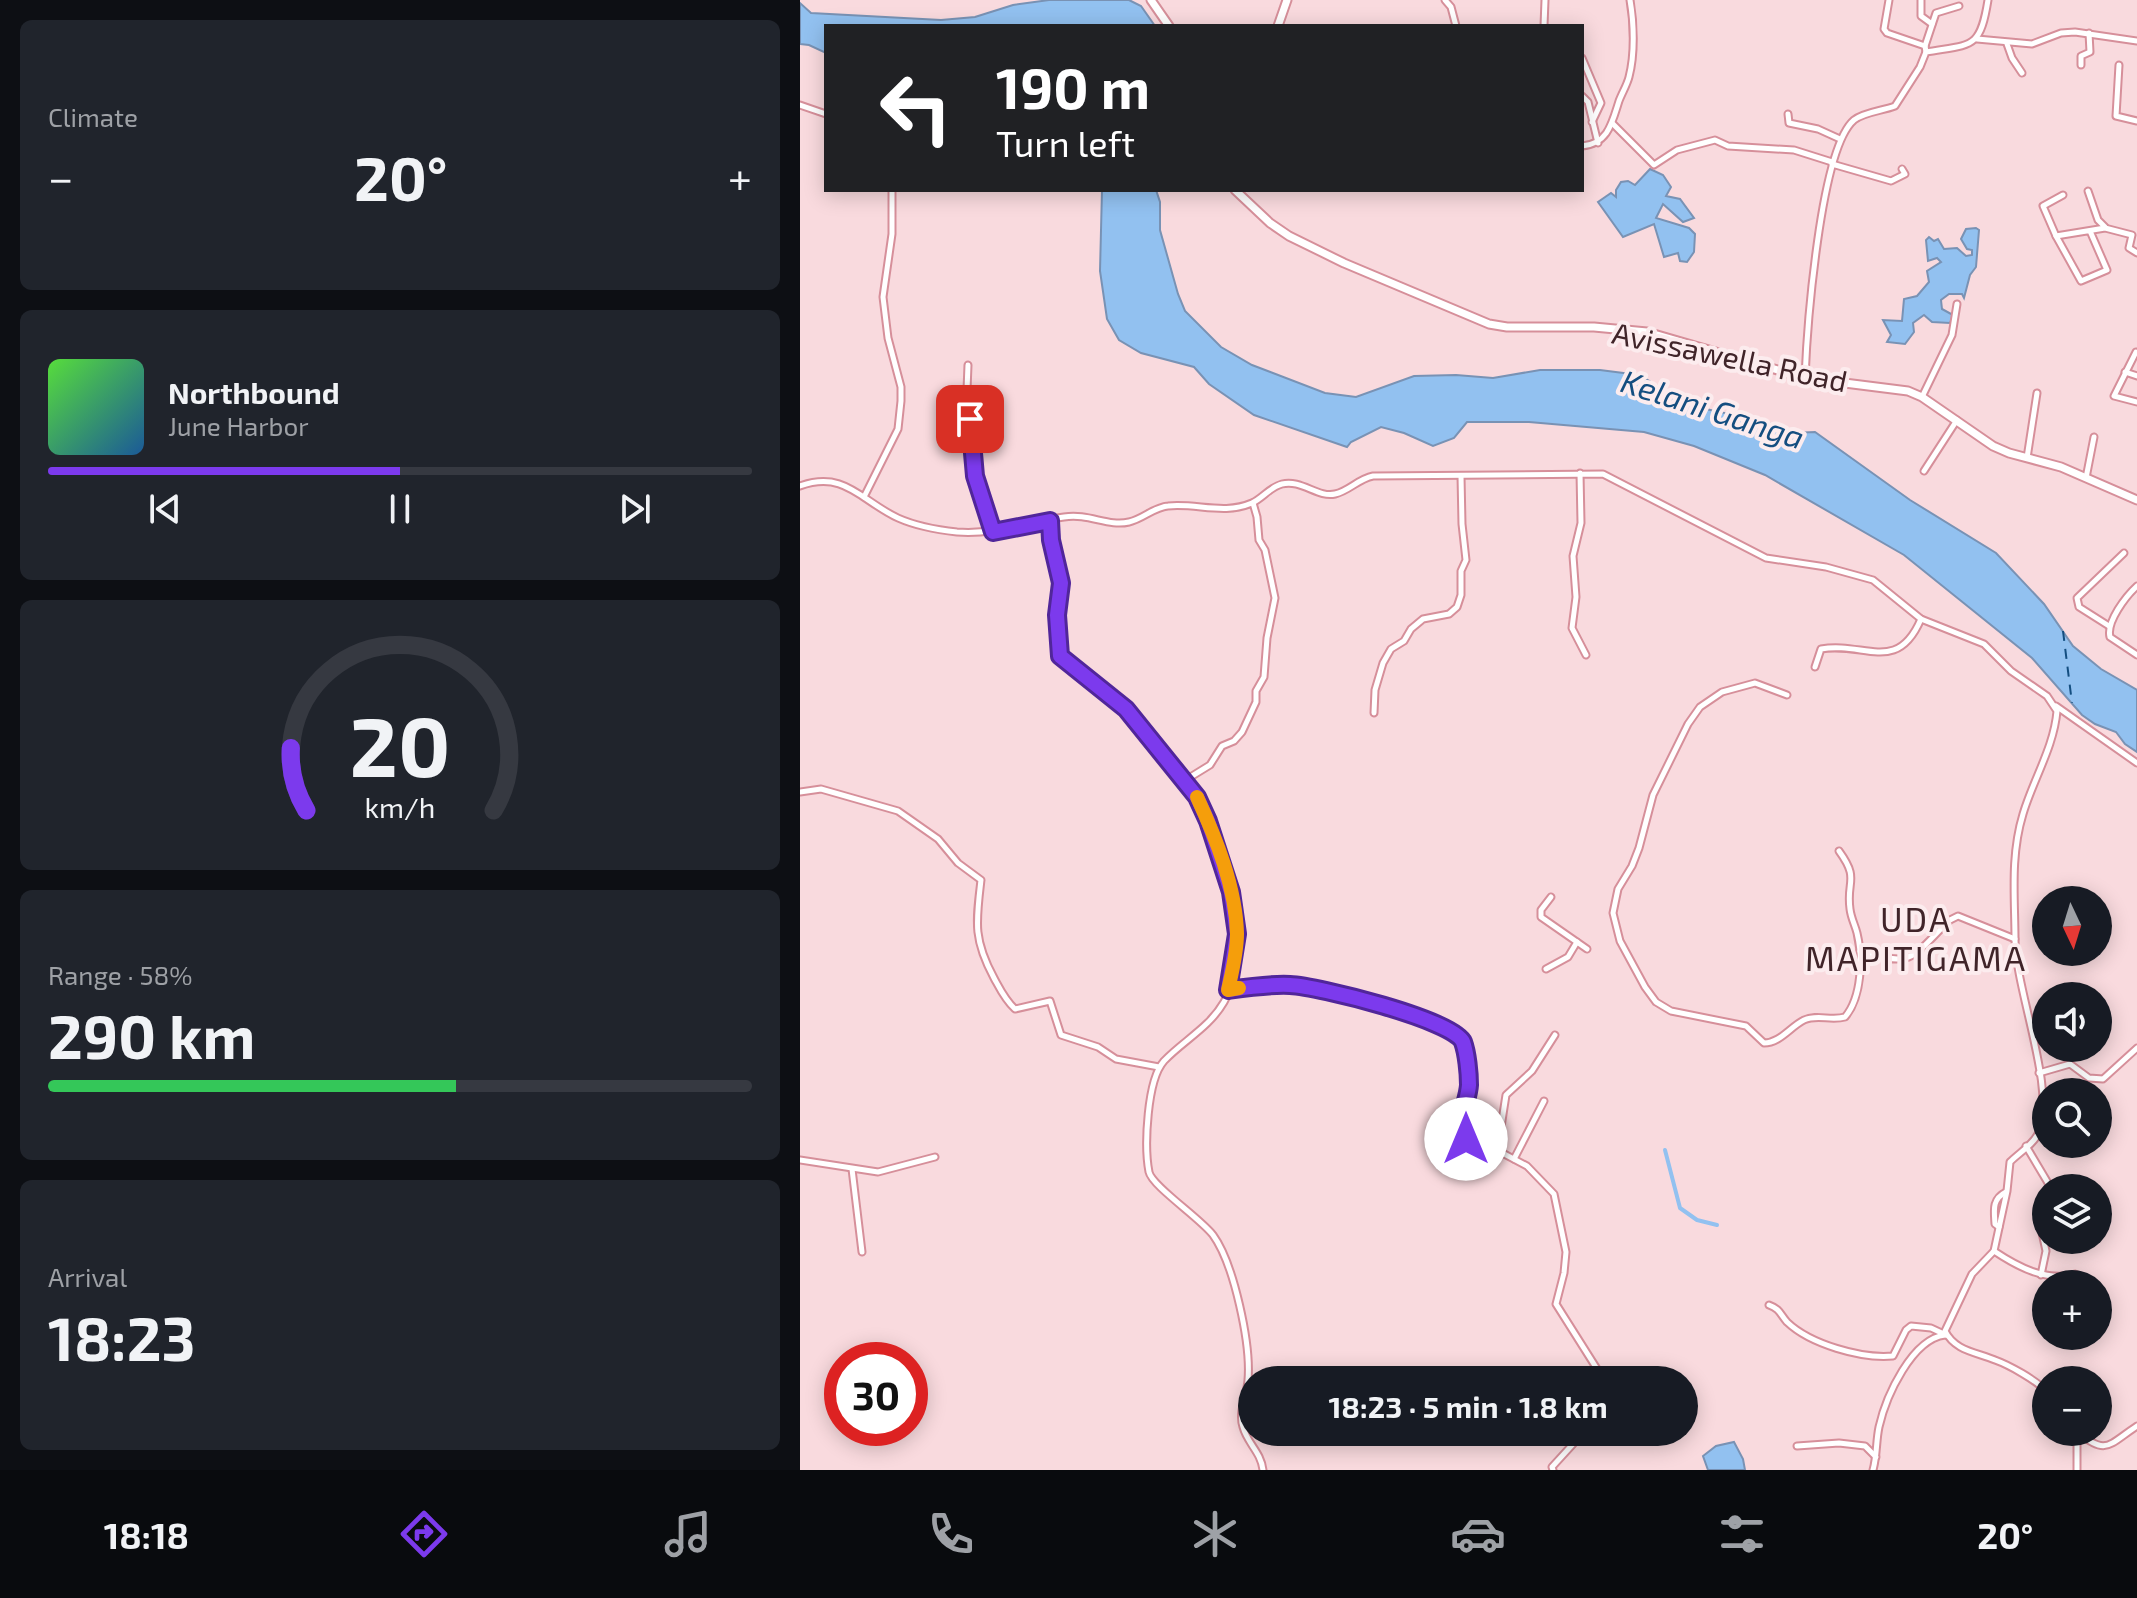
<!DOCTYPE html>
<meta charset="utf-8">
<style>
body{margin:0;font-family:"Exo 2",sans-serif;background:#20242c;color:#f1f3f6;height:100vh;display:flex;flex-direction:column;font-size:30px;white-space:nowrap}
*{box-sizing:border-box;margin:0}
p{font-size:26px;color:#9ea1a6}
.icon{flex:none;width:44px;height:44px;fill:none;stroke:currentColor;stroke-width:2;stroke-linecap:round;stroke-linejoin:round}
.map{position:relative;flex:1;overflow:hidden}
.panel{display:flex;flex-direction:column;gap:20px;padding:20px;background:#0d0f14;width:800px}
.panel>*{flex:none}
.top-card{position:absolute;left:24px;top:24px;width:760px;height:168px;border-radius:0px;box-shadow:0 4px 20px #0003;background:#202124;color:#fff;overflow:hidden}
.needle{width:52px;rotate:176deg}
.tools{position:absolute;left:1232px;top:886px;display:grid;gap:16px}
.tools a{display:grid;place-items:center;width:80px;height:80px;border-radius:50%;background:#171b24;box-shadow:0 4px 20px #0003;font-size:40px}
.speed{position:absolute;left:24px;top:1342px;display:flex;gap:16px;font-size:40px;font-weight:700;text-align:center}
.speed>*{display:grid;place-content:center;width:104px;height:104px;border-radius:50%;background:#171b24;box-shadow:0 4px 20px #0003;line-height:1}
.speed .limit{border:12px solid #d22;background:#fff;color:#111}
.pin{position:absolute;display:grid;place-items:center;width:68px;height:68px;color:#fff;margin:-34px;border-radius:16px;box-shadow:0 4px 12px #0006}
.me{position:absolute;width:88px;margin:-44px;rotate:0deg;stroke-linejoin:round;filter:drop-shadow(0 0 6px #0008)}
.turn{display:flex;align-items:center;gap:28px;height:168px;padding:0 40px;font-size:36px}
.turn .icon{width:104px;height:104px;stroke-width:2.5}
.turn b{display:block;font-size:56px;line-height:68px}
.big{font-size:60px;font-weight:700;line-height:1.1}
.panel .card{flex:1;display:flex;flex-direction:column;justify-content:center;gap:12px;min-width:0;padding:0 28px;border-radius:12px;background:#20242c}
.panel .dial{align-items:center;gap:0}
.dial svg{height:208px;overflow:visible;fill:none;stroke:#363941;stroke-width:7;stroke-linecap:round;text-anchor:middle}
.dial text{fill:#f1f3f6;stroke:none}
.song{display:flex;align-items:center;gap:24px}
.cover{width:96px;height:96px;border-radius:12px;background:linear-gradient(135deg,hsl(110 70% 55%),hsl(210 70% 35%))}
.played{height:8px;border-radius:4px;background:linear-gradient(90deg,#7c3aed 50%,#363941 50%)}
.keys{display:flex;justify-content:space-around;direction:ltr}
.heat{display:flex;justify-content:space-between;align-items:center;font-size:44px;direction:ltr}
.charge{height:12px;border-radius:6px;background:linear-gradient(90deg,#34c759 58%,#363941 0)}
.trip{position:absolute;left:438px;top:1366px;width:460px;height:80px;border-radius:40px;background:#171b24;box-shadow:0 4px 20px #0003;font-weight:700;line-height:80px;text-align:center}
.dock{display:flex;height:128px;justify-content:space-around;align-items:center;background:#090b0e;color:#9ea1a6}
.dock .icon{width:56px;height:56px}
.dock .current{color:#7c3aed}
.dock b{font-size:36px;color:#f1f3f6}
main{display:flex;flex:1;min-height:0}
.map>svg:first-child{display:block}
.water{fill:#92c1f0;stroke:#7992b4;stroke-width:2}
.lines{fill:none;stroke-linecap:round;stroke-linejoin:round}
.canal{stroke:#92c1f0;stroke-width:4}
.ferry{stroke:#144e80;stroke-width:2;stroke-dasharray:10 8;stroke-linecap:butt}
.minor-casing{stroke:#d68f9a;stroke-width:9}
.major-casing{stroke:#d68f9a;stroke-width:11}
.minor{stroke:#fff;stroke-width:5}
.major{stroke:#fff;stroke-width:7}
.route-casing{stroke:#51269a;stroke-width:20}
.route{stroke:#7c3aed;stroke-width:14}
.slow{stroke:#f59e0b;stroke-width:14}
.labels{text-anchor:middle;dominant-baseline:central;stroke-width:8;stroke-linejoin:round;paint-order:stroke}
.street-label{font-size:30px;fill:#402429;stroke:#fcecee}
.water-label{font-size:32px;font-style:italic;fill:#144e80;stroke:#fcecee}
.quarter-label{font-size:34px;letter-spacing:2px;fill:#402429;stroke:#fcecee}
</style>
<main>
<section class="panel">
<div class="card"><p>Climate</p>
<div class="heat"><a>−</a><b class="big">20°</b><a>+</a></div>
</div>
<div class="card">
<div class="song"><i class="cover"></i><div><b>Northbound</b><p>June Harbor</p></div></div>
<div class="played"></div>
<div class="keys"><svg class="icon" aria-label="previous" viewBox="0 0 24 24"><path d="M18 5L8 12l10 7zM5 5v14"/></svg><svg class="icon" aria-label="pause" viewBox="0 0 24 24"><path d="M8 5v14M16 5v14"/></svg><svg class="icon" aria-label="next" viewBox="0 0 24 24"><path d="M6 5l10 7-10 7zM19 5v14"/></svg></div>
</div>
<div class="card dial"><svg viewBox="0 0 100 80">
<path d="M14 69A42 42 0 1 1 86 69"/>
<path d="M14 69A42 42 0 0 1 8 45" stroke="#7c3aed"/>
<text x="50" y="56" font-size="32" font-weight="700">20</text>
<text x="50" y="72" font-size="11">km/h</text>
</svg></div>
<div class="card"><p>Range · 58%</p><b class="big">290 km</b><div class="charge"></div></div>
<div class="card"><p>Arrival</p><b class="big">18:23</b></div>
</section>
<div class="map">
<svg width="1337" height="1470" viewBox="0 0 1337 1470">
<rect width="100%" height="100%" fill="#f9dade"/>
<g class="water">
<path d="M249,0H329L341,6L355,26H26V53L9,45L0,44V3L11,13L141,20L175,17L213,5Z"/>
<path d="M850,169L863,175L871,187L866,196L880,199L894,218L883,222L863,204L856,218L889,228L895,234L894,252L887,262L880,261L878,253L864,257L854,224L823,237L798,202L811,193L816,197V190L821,182L828,181L835,185Z"/>
<path d="M302,190H356L360,202V230L378,294L385,311L421,347L452,365L525,393L556,397L614,376L656,375L693,378L740,370H800L839,375L892,406L966,422L991,433L1015,432L1110,500L1196,553L1244,604L1273,646L1301,669L1337,690V752L1325,744L1316,732L1295,724L1282,715L1232,658L1104,555L965,475L894,446L844,432L729,422H667L654,438L633,446L604,433L581,427L551,442L547,447L454,415L409,384L394,367L341,353L319,340L307,319L300,271Z"/>
<path d="M1176,228L1179,230L1176,267L1170,275L1164,298L1162,294H1149L1141,300L1142,309L1153,315L1150,323L1132,322L1124,315L1113,323L1114,332L1105,344L1087,342L1091,335L1083,320L1102,321L1104,299L1117,296L1129,282L1127,271L1141,262L1137,258L1128,261L1126,240L1129,237L1134,241L1138,239L1144,249L1157,248L1166,256L1172,255V250L1167,249L1161,239L1166,229Z"/>
<path d="M934,1442L943,1459L945,1470H908L903,1456L916,1446Z"/>
</g>
<g class="lines">
<path class="canal" d="M865,1150L880,1208L897,1220L917,1225"/>
<path class="ferry" d="M1263,631L1272,703"/>
<g class="minor-casing">
<g id="minor">
<path d="M645,0L651,7L656,26"/>
<path d="M1089,0L1084,29L1087,33L1125,46L1126,52"/>
<path d="M1121,0V16L1132,24"/>
<path d="M744,26L745,0"/>
<path d="M1177,39L1232,44L1261,33L1275,32L1337,41"/>
<path d="M1207,44L1212,58L1222,73"/>
<path d="M1125,46L1136,13L1159,6"/>
<path d="M782,58L801,103L792,122"/>
<path d="M1281,65V56L1290,52L1289,33"/>
<path d="M1319,65L1316,116L1337,121"/>
<path d="M782,96L788,102L798,143"/>
<path d="M0,105L26,114"/>
<path d="M988,114L989,123L1018,129L1040,139"/>
<path d="M812,123L854,165L877,150L915,140L928,146L994,150L1032,162"/>
<path d="M782,146C808,144 812,123 819,101C822,93 827,85 829,77C835,54 834,23 830,0"/>
<path d="M1032,164L1091,181L1105,174L1102,169"/>
<path d="M1288,191L1298,220L1305,227"/>
<path d="M1290,231L1307,270L1281,281L1256,236L1305,228L1332,235L1329,248L1337,253"/>
<path d="M1256,236L1243,206L1263,195"/>
<path d="M1336,352L1314,396L1337,402"/>
<path d="M168,365L167,390L175,476L193,532"/>
<path d="M1325,372L1337,376"/>
<path d="M1005,378C1007,329 1020,149 1054,120C1064,112 1082,111 1095,106L1120,67L1126,52C1172,44 1180,50 1188,0"/>
<path d="M1122,397L1152,335L1157,304"/>
<path d="M1227,458L1237,393"/>
<path d="M1124,471L1157,420"/>
<path d="M780,473L781,523L773,556L776,597L772,628L786,655"/>
<path d="M1286,478L1294,437"/>
<path d="M0,486C45,470 61,501 98,518C116,526 138,530 157,532C195,535 228,522 264,517C289,513 308,527 329,522C343,519 354,507 368,506C397,503 424,515 452,503C463,498 470,487 482,484C501,479 518,498 535,494C549,491 558,479 573,476L803,474L966,558L1026,567L1073,580L1121,619L1184,644L1211,671L1247,696L1257,711C1254,747 1233,780 1223,814C1210,857 1215,898 1215,940C1216,991 1256,1089 1239,1132C1234,1144 1219,1153 1210,1162L1207,1191L1194,1251L1172,1274L1145,1331C1155,1351 1176,1352 1195,1360C1209,1365 1236,1380 1246,1391"/>
<path d="M64,497L98,429L101,401V387L88,338L83,297L92,234V190"/>
<path d="M250,521L251,540L261,583L257,615L260,656C306,691 341,722 376,769C383,779 392,788 398,798C417,832 428,875 434,913C437,936 436,981 424,1002C409,1028 384,1040 364,1061C347,1080 344,1146 349,1172C352,1186 400,1218 413,1235C434,1264 451,1344 448,1380C447,1395 438,1412 443,1427C447,1443 461,1452 463,1470"/>
<path d="M1337,586C1326,596 1306,622 1310,637L1337,655"/>
<path d="M1309,626L1279,607L1277,598L1324,553"/>
<path d="M1015,667L1021,649C1064,641 1097,675 1121,619"/>
<path d="M987,695L955,683L922,692L900,707L888,724L853,795L839,848L832,866L818,889L813,913L820,941L845,987L856,1002L871,1011L946,1026L964,1043C980,1043 990,1027 1004,1020C1017,1014 1031,1021 1045,1017C1062,997 1063,958 1057,933C1055,925 1051,918 1050,909C1046,880 1060,880 1039,851"/>
<path d="M1256,706L1337,763"/>
<path d="M574,713L575,690L583,663L591,649L604,641L611,629L623,619L649,614L657,607L661,595V571L666,560L662,524L661,476"/>
<path d="M384,781L410,765L422,746L434,741L442,732L456,702V691L464,677L467,638L475,598L465,550L459,540L457,517L453,503"/>
<path d="M0,792L21,789L98,811L138,839L158,863L181,880C176,922 173,939 194,978C200,989 205,1000 215,1009L250,1001L261,1035L298,1047L316,1059L359,1067"/>
<path d="M751,897L741,910V917L787,949"/>
<path d="M1060,951C1115,969 1112,956 1150,920L1158,916L1215,939"/>
<path d="M746,969L768,957L777,942"/>
<path d="M429,990C449,987 469,984 490,985C517,987 653,1020 663,1042C676,1072 660,1103 662,1133L666,1139L693,1148L727,1166L754,1194L766,1252L764,1273L756,1304L804,1380"/>
<path d="M1239,1073L1270,1064L1289,1078L1303,1079L1337,1048"/>
<path d="M1226,1146L1251,1188"/>
<path d="M693,1147L692,1137L701,1127L706,1095L732,1071L755,1035"/>
<path d="M714,1159L744,1101"/>
<path d="M0,1160L78,1172L135,1157"/>
<path d="M52,1169L62,1252"/>
<path d="M1199,1227L1195,1224C1194,1210 1192,1199 1206,1192"/>
<path d="M1194,1251C1218,1267 1246,1282 1275,1274L1279,1284"/>
<path d="M1241,1275L1246,1251L1238,1214L1246,1209"/>
<path d="M969,1305C980,1309 980,1314 987,1322C1010,1344 1061,1359 1093,1356L1106,1330L1111,1326L1131,1328L1146,1335"/>
<path d="M1277,1432C1307,1456 1308,1445 1337,1426"/>
<path d="M1277,1433V1470"/>
<path d="M997,1446L1039,1443L1065,1446L1076,1457"/>
<path d="M753,1470L752,1467L784,1432"/>
<path d="M1073,1470C1077,1456 1076,1441 1079,1427C1086,1396 1112,1339 1145,1335"/>
</g>
</g>
<g class="major-casing">
<g id="major">
<path d="M351,0L369,26"/>
<path d="M478,26L487,0"/>
<path d="M435,190L470,223L489,236L544,263L689,324L707,327H794L847,332L1005,378L1108,391L1122,397L1193,446L1209,453L1261,467L1337,500"/>
</g>
</g>
<use href="#minor" class="minor"/>
<use href="#major" class="major"/>
</g>
<g class="lines">
<g class="route-casing">
<path id="route" d="M170,419L175,476L193,532L250,521L251,540L261,583L257,615L260,656L326,709L397,797L408,821L431,892L437,934L428,990C449,987 469,984 490,985C517,986 654,1020 663,1042C667,1053 669,1073 669,1085C668,1102 655,1124 666,1139"/>
</g>
<use href="#route" class="route"/>
<path class="slow" d="M397,797C416,838 436,888 437,934C437,953 432,972 428,990L439,988"/>
</g>
<g class="labels">
<g class="street-label">
<text transform="translate(930 356) rotate(12)">Avissawella Road</text>
</g>
<g class="water-label">
<text transform="translate(913 408) rotate(18)">Kelani Ganga</text>
</g>
<g class="quarter-label">
<text x="1116" y="918">UDA<tspan x="1116" dy="39">MAPITIGAMA</tspan></text>
</g>
</g>
</svg>
<div class="tools">
<a><svg class="needle" viewBox="-14 -14 28 28"><path d="M0-13l5 13h-10z" fill="#e53935"/><path d="M0 13l5-13h-10z" fill="#9ea1a6"/></svg></a>
<a><svg class="icon" aria-label="sound" viewBox="0 0 24 24"><path d="M4 9h4l5-4v14l-5-4H4zM17 9q2 3 0 6"/></svg></a>
<a><svg class="icon" aria-label="search" viewBox="0 0 24 24"><circle cx="10" cy="10" r="6"/><path d="M15 15l6 6"/></svg></a>
<a><svg class="icon" aria-label="layers" viewBox="0 0 24 24"><path d="M12 4l9 5-9 5-9-5zM3 14l9 5 9-5"/></svg></a>
<a>+</a>
<a>−</a>
</div>
<div class="speed"><div class="limit">30</div></div>
<div class="pin" style="left:170px;top:419px;background:#d93025"><svg class="icon" aria-label="arrive" viewBox="0 0 24 24"><path d="M6 21V4h12l-3 4 3 4H6"/></svg></div>
<svg class="me" style="left:666px;top:1139px" viewBox="-20 -20 40 40"><circle r="19" fill="#fff"/><path d="M0-13L10 11 0 6-10 11z" fill="#7c3aed"/></svg>
<div class="trip">18:23 · 5 min · 1.8 km</div>
<div class="top-card">
<div class="turn"><svg class="icon" aria-label="left" viewBox="0 0 24 24"><path d="M17 20v-9H6M10 6l-5 5 5 5"/></svg><div><b>190 m</b>Turn left</div></div>
</div>
</div>
</main>
<nav class="dock">
<b>18:18</b>
<svg class="icon current" aria-label="directions" viewBox="0 0 24 24"><path d="M12 3l9 9-9 9-9-9zM9 14v-3h6M13 9l2 2-2 2"/></svg>
<svg class="icon" aria-label="music" viewBox="0 0 24 24"><path d="M9 18V5l10-2v13"/><circle cx="6" cy="18" r="3"/><circle cx="16" cy="16" r="3"/></svg>
<svg class="icon" aria-label="phone" viewBox="0 0 24 24"><path d="M5 4h4l2 5-3 2q2 4 5 5l2-3 5 2v4C11 20 4 13 5 4z"/></svg>
<svg class="icon" aria-label="climate" viewBox="0 0 24 24"><path d="M12 3v18M4 7l16 10M4 17L20 7"/></svg>
<svg class="icon" aria-label="car" viewBox="0 0 24 24"><path d="M5 17H2v-5l4-1 3-4h7l3 4 3 1v5h-3M9 17h6M6 11h13"/><circle cx="7" cy="17" r="2"/><circle cx="17" cy="17" r="2"/></svg>
<svg class="icon" aria-label="filters" viewBox="0 0 24 24"><path d="M4 7h16M4 17h16"/><circle cx="9" cy="7" r="2"/><circle cx="15" cy="17" r="2"/></svg>
<b>20°</b>
</nav>
